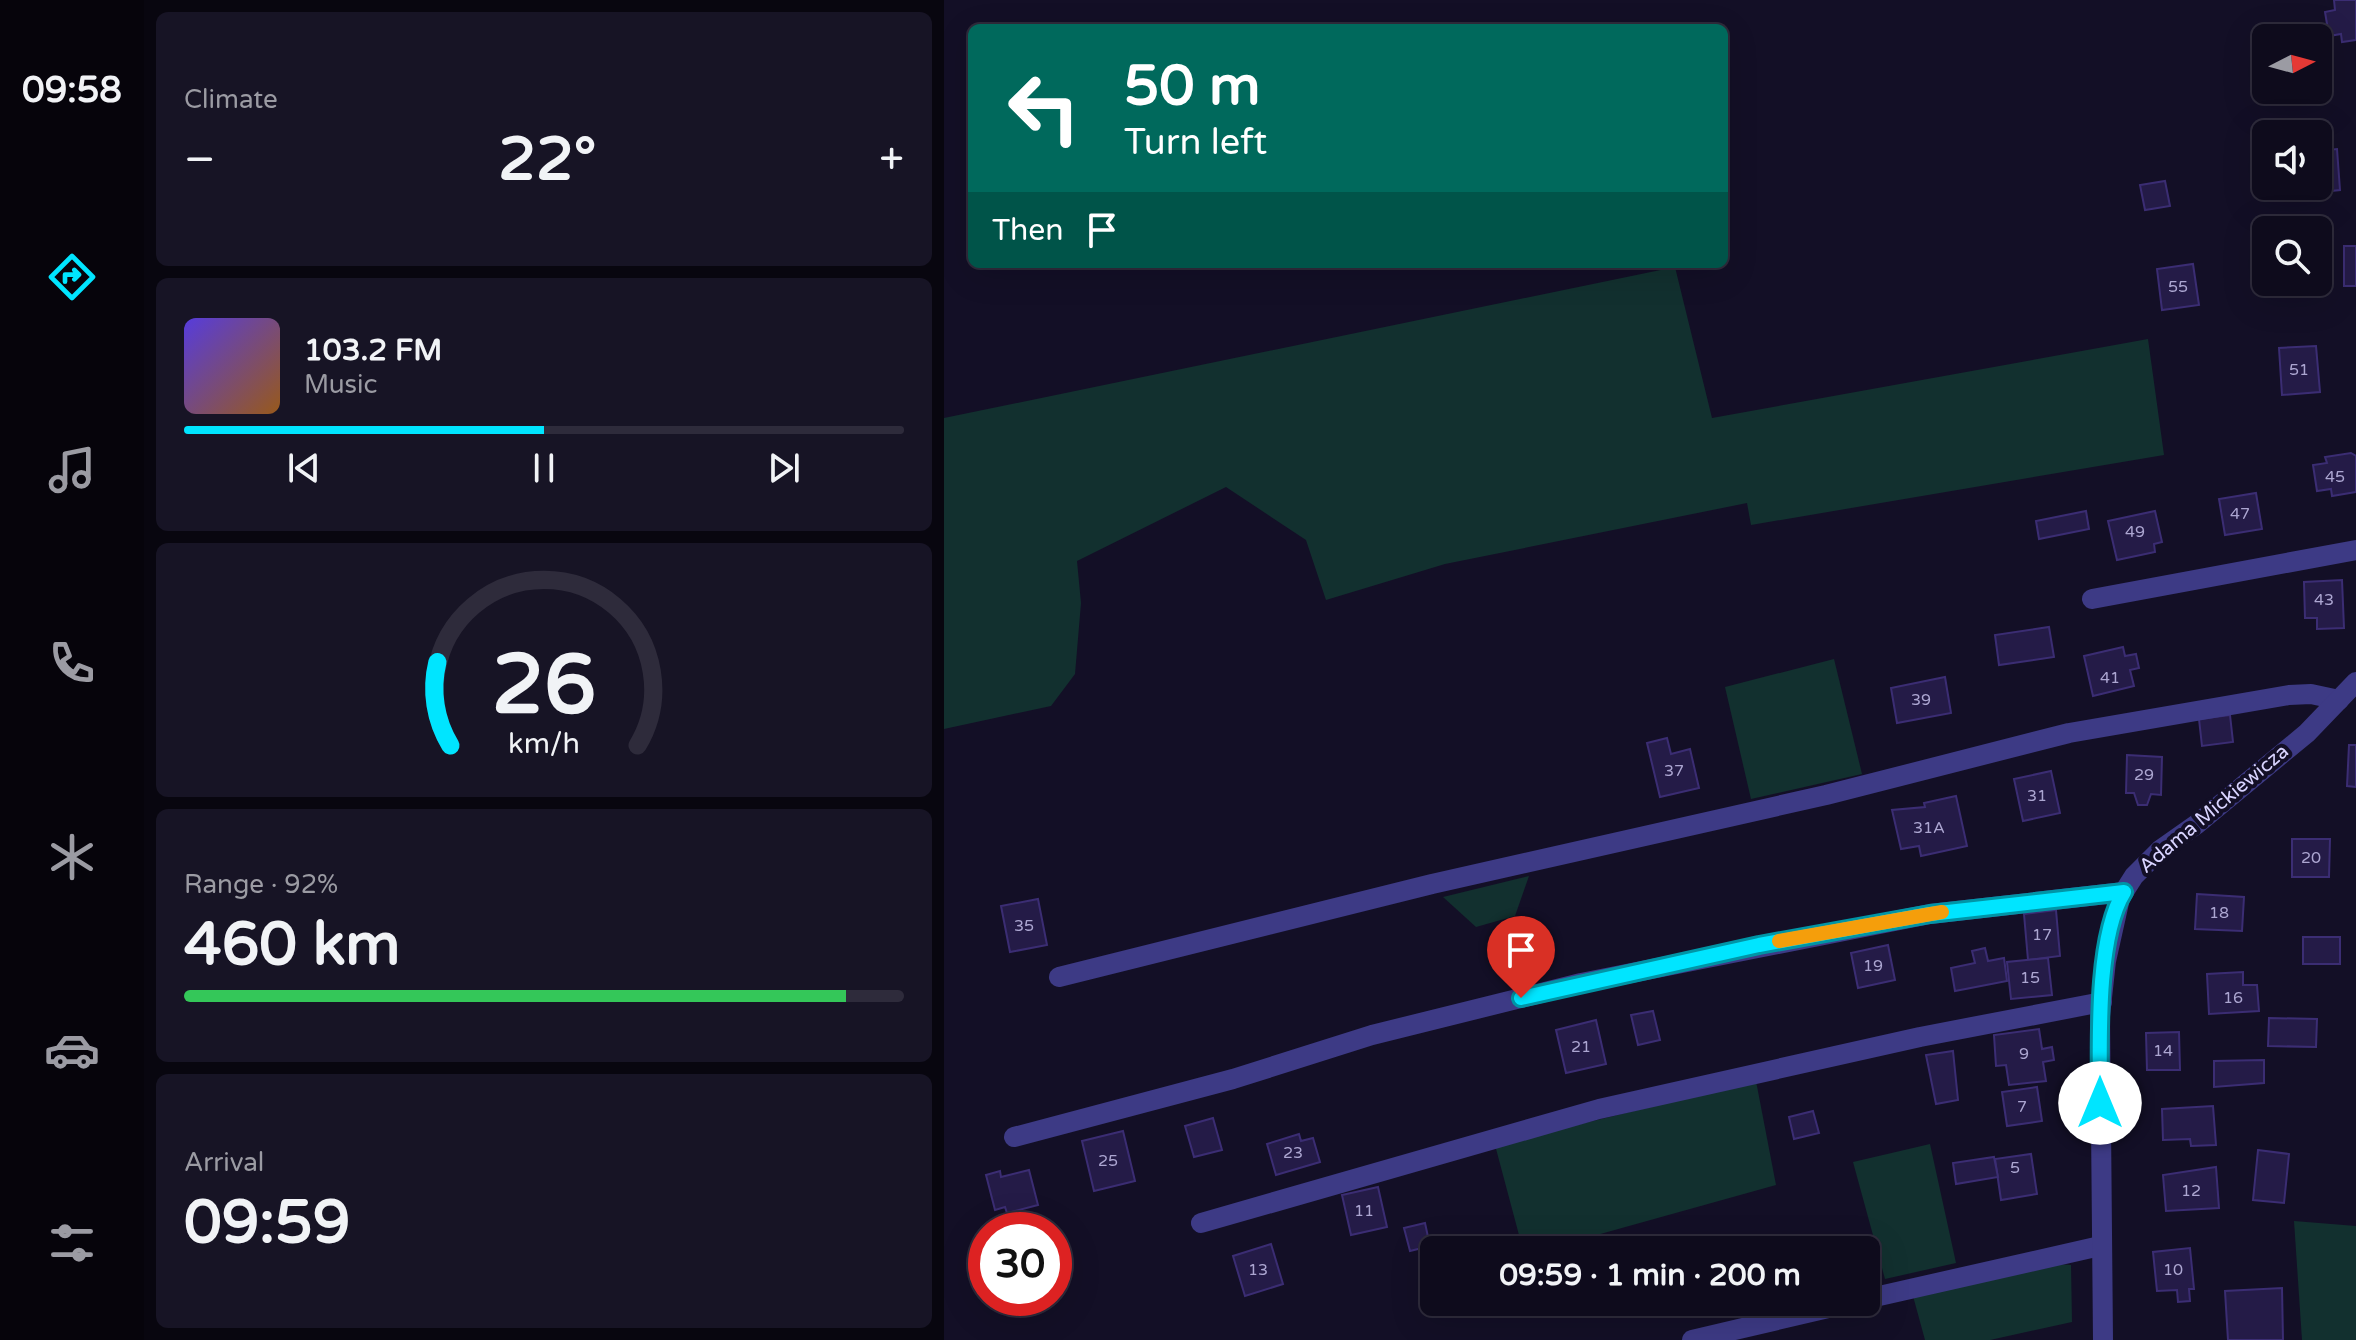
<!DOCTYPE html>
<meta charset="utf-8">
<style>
body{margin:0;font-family:"Varela Round",sans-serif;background:#171425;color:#f1f3f6;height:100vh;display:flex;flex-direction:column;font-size:30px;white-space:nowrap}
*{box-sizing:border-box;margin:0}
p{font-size:26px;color:#9b9ba3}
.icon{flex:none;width:44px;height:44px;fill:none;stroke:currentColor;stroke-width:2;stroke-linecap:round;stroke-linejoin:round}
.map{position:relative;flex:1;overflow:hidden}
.panel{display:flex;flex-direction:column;gap:12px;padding:12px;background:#08060f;width:800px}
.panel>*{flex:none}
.guide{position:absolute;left:24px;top:24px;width:760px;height:244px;border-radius:12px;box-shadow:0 8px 32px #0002,0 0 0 2px #2e2b3b;background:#00695c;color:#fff;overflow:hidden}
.needle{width:52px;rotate:84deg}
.controls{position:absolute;left:1308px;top:24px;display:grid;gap:16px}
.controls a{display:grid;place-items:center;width:80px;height:80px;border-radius:12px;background:#0e0b1c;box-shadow:0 8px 32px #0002,0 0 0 2px #2e2b3b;font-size:40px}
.speed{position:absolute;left:24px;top:1212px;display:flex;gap:16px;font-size:40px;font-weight:700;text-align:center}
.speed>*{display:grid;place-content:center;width:104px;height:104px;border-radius:50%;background:#0e0b1c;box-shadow:0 8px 32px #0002,0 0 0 2px #2e2b3b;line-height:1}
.speed .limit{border:12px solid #d22;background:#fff;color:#111}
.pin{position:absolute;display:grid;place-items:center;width:68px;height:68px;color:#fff;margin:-82px -34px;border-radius:50% 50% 50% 0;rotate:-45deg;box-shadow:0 0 8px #0007}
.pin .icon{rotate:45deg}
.me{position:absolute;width:88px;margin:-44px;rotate:0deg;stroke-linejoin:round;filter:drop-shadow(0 0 6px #0008)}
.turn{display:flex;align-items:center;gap:28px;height:168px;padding:0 24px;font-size:36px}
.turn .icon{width:104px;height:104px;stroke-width:2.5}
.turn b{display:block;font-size:56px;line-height:68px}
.then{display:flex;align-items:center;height:76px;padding:0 24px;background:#0003;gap:16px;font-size:30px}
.big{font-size:60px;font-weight:800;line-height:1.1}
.panel .widget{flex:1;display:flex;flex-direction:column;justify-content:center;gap:12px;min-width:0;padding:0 28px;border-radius:12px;background:#171425}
.panel .dial{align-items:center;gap:0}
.dial svg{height:208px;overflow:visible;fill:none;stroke:#2e2b3b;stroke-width:7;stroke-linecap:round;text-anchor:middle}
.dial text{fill:#f1f3f6;stroke:none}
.song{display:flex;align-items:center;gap:24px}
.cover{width:96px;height:96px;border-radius:12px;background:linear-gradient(135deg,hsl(250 70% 55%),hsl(30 70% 35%))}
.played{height:8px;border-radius:4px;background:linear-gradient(90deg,#00e5ff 50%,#2e2b3b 50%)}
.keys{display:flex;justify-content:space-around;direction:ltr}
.heat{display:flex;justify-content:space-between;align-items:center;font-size:44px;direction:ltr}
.charge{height:12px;border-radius:6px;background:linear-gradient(90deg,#34c759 92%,#2e2b3b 0)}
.trip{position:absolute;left:476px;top:1236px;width:460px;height:80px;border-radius:12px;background:#0e0b1c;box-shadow:0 8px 32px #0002,0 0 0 2px #2e2b3b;font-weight:800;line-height:80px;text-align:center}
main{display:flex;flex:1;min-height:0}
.menu{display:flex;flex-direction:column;width:144px;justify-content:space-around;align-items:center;background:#06040b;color:#9b9ba3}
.menu .icon{width:56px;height:56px}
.menu .active{color:#00e5ff}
.menu b{font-size:36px;color:#f1f3f6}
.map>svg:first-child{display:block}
.green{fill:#12302f}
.building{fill:#241b47;stroke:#3b2d73;stroke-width:2}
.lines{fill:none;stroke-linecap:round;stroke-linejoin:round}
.minor{stroke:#3d3a85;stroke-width:20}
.route-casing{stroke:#0095a6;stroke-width:20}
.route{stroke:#00e5ff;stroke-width:14}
.slow{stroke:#f59e0b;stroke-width:14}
.labels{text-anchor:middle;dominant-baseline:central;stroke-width:8;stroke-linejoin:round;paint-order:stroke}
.number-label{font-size:16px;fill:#aca6d1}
.street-label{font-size:20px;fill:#d9d4ff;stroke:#130f26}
</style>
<main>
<nav class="menu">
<b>09:58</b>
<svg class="icon active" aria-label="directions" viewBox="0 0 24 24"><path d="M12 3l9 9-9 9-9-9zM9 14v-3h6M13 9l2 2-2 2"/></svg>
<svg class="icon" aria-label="music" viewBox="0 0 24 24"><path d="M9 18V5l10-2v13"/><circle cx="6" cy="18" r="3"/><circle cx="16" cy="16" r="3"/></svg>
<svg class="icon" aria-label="phone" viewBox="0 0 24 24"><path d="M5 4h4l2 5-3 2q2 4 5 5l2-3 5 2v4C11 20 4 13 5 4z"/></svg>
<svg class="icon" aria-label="climate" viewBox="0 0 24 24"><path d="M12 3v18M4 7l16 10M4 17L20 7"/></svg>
<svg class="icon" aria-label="car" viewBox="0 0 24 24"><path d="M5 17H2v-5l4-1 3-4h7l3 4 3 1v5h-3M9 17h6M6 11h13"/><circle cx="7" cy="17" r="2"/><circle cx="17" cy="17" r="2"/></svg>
<svg class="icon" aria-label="filters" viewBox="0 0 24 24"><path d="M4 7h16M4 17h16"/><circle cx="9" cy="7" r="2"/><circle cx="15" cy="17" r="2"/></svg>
</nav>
<section class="panel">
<div class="widget"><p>Climate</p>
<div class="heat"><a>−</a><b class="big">22°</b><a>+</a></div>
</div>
<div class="widget">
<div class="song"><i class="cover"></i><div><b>103.2 FM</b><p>Music</p></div></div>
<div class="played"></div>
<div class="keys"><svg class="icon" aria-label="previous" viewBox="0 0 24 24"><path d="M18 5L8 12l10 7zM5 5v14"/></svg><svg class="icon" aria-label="pause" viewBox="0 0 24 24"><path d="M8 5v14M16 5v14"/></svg><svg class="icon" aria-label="next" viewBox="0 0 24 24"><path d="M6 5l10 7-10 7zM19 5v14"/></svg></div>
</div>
<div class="widget dial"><svg viewBox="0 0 100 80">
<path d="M14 69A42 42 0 1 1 86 69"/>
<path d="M14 69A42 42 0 0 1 9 37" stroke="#00e5ff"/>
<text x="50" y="56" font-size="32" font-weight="700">26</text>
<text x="50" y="72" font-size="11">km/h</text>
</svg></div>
<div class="widget"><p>Range · 92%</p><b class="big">460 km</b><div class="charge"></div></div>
<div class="widget"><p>Arrival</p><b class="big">09:59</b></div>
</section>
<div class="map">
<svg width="1412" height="1340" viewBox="0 0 1412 1340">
<rect width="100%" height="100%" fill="#130f26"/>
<g class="green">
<path d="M731,267L768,418L1204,339L1220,455L807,525L803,503L501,564L382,600L362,540L282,487L133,561L137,603L131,674L107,706L0,729V418Z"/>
<path d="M890,659L918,774L807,799L781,687Z"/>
<path d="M585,876L571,916L532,927L499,897Z"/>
<path d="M812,1081L832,1185L599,1250H579L551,1145Z"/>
<path d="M986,1144L1012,1263L941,1279L909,1162Z"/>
<path d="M1350,1221L1412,1226V1340H1358Z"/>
<path d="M1112,1264L1127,1265L1128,1322L1046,1340H981L969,1296Z"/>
</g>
<g class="building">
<path d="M1390,0H1412V40L1398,42L1397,34L1385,36L1381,12L1391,10Z"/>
<path d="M1393,149L1396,190L1368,193L1367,186H1374V151Z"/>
<path d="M1221,181L1226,206L1201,210L1196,185Z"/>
<rect x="1400" y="246" width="12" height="40"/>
<path d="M1249,264L1255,305L1218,310L1213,269Z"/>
<path d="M1372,346L1376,392L1338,395L1335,348Z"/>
<path d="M1407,453L1412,456V492L1388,496L1387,489L1373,491L1369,465L1383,463L1381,457Z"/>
<path d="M1312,493L1318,529L1281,535L1275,499Z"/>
<path d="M1142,511L1145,529L1095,539L1092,521Z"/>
<path d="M1211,511L1218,542L1210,544L1211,552L1173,560L1164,521Z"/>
<path d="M1398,580L1400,628L1373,629V618H1361L1360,582Z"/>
<path d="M1105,627L1110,657L1055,665L1051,635Z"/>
<path d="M1179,647L1181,656L1192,654L1195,668L1186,670L1190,686L1149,696L1140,656Z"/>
<path d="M1001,677L1007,713L953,723L947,688Z"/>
<path d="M1286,715L1289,742L1258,746L1255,719Z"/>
<path d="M723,738L727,754L746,749L755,788L716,797L703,743Z"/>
<path d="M1405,745H1412V787L1403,786Z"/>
<path d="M1183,755L1218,757L1217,795L1207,794L1203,805H1194L1190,793H1182Z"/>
<path d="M1107,771L1116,813L1079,821L1070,779Z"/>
<path d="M1012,796L1023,846L977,856L975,846L957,849L948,810L981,807L980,803Z"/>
<path d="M1348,839H1386L1385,877H1348Z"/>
<path d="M1253,894L1300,897L1298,931L1251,929Z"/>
<path d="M94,899L103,945L66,952L57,906Z"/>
<path d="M1112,910L1116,956L1084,960L1080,914Z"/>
<rect x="1359" y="937" width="37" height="27"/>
<path d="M944,945L951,980L914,988L907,953Z"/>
<path d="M1041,948L1044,961L1060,958L1063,981L1011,991L1007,968L1031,963L1028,951Z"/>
<path d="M1104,958L1108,995L1067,999L1063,962Z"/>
<path d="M1299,972V985H1313L1315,1011L1265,1014L1263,974Z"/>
<path d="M709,1011L716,1040L694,1045L687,1015Z"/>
<path d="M1325,1018L1373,1019L1372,1047L1324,1046Z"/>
<path d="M652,1020L662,1064L622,1073L612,1030Z"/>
<path d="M1095,1029L1098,1049L1108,1047L1110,1060L1099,1062L1102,1081L1065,1085L1062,1065L1052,1066L1050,1035Z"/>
<path d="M1235,1032L1236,1070H1203L1202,1033Z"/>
<path d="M1009,1051L1014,1100L992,1104L982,1055Z"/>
<path d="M1320,1060V1083L1270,1087V1061Z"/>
<path d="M1093,1087L1098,1121L1063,1126L1058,1092Z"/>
<path d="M1269,1106L1272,1145L1247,1146L1246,1139L1219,1140L1218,1109Z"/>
<path d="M869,1111L875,1133L850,1139L845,1117Z"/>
<path d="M269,1118L278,1150L250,1157L241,1126Z"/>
<path d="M179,1131L191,1181L150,1191L138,1141Z"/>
<path d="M355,1134L357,1141L369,1138L376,1162L332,1175L323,1144Z"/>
<path d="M1314,1150L1345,1154L1340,1203L1309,1200Z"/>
<path d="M1087,1154L1093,1194L1057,1200L1051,1159Z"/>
<path d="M1050,1157L1054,1177L1012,1184L1009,1163Z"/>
<path d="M1272,1167L1275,1208L1222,1211L1219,1175Z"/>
<path d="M85,1170L94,1205L63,1213L61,1207L51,1210L42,1175L56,1171L57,1177Z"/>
<path d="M434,1187L443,1227L407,1235L398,1195Z"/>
<path d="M481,1223L486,1246L466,1251L460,1228Z"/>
<path d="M327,1244L339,1284L301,1296L289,1256Z"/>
<path d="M1246,1248L1250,1289H1245L1246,1301L1234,1302L1233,1290L1213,1291L1209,1252Z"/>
<path d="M1338,1288L1339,1340H1284L1281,1291Z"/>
</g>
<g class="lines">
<g class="minor">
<path d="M1148,599L1412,550"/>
<path d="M115,977L488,884L882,795L1125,733L1345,695L1367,694L1395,700"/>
<path d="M70,1137L289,1079L428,1035L637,983L986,914L1180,892"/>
<path d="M257,1223L655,1109L976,1037L1158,1002"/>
<path d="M922,1299L1156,1246"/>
<path d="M748,1340L910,1302"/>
<path d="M1159,1340L1156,1016L1162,961L1176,898L1190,876L1216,850L1253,824L1363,733L1412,682"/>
</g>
</g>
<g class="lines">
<g class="route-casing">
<path id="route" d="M577,998L815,945L986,914L1180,892C1151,939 1156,1047 1156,1103"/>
</g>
<use href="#route" class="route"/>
<path class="slow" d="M835,941L998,912"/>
</g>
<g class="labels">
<g class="number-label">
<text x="1234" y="287">55</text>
<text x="1355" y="370">51</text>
<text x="1391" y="477">45</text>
<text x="1296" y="514">47</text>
<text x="1191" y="532">49</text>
<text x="1380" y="600">43</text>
<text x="1166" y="678">41</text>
<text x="977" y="700">39</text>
<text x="730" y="771">37</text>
<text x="1200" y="775">29</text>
<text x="1093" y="796">31</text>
<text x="985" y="828">31A</text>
<text x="1367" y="858">20</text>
<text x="1275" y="913">18</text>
<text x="80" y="926">35</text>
<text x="1098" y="935">17</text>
<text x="929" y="966">19</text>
<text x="1086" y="978">15</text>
<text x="1289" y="998">16</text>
<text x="637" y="1047">21</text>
<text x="1219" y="1051">14</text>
<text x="1080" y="1054">9</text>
<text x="1078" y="1107">7</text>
<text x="349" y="1153">23</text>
<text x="164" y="1161">25</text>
<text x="1071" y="1168">5</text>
<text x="1247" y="1191">12</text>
<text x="420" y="1211">11</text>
<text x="314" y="1270">13</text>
<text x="1229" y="1270">10</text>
</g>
<g class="street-label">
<text transform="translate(1270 809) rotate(-40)">Adama Mickiewicza</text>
</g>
</g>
</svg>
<div class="controls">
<a><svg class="needle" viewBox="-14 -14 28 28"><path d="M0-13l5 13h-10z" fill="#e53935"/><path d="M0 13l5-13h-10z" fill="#9b9ba3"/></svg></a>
<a><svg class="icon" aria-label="sound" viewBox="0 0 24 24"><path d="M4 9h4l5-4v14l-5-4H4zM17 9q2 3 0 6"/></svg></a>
<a><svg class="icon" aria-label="search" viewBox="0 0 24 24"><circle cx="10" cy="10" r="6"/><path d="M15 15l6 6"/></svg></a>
</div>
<div class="speed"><div class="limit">30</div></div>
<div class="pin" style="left:577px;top:998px;background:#d93025"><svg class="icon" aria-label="arrive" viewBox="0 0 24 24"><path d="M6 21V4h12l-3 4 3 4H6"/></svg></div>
<svg class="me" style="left:1156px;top:1103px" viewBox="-20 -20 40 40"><circle r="19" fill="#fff"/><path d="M0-13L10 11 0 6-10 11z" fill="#00e5ff"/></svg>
<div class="trip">09:59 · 1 min · 200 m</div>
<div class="guide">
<div class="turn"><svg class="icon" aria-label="left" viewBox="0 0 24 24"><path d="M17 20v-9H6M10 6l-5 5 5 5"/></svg><div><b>50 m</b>Turn left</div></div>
<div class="then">Then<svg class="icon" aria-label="arrive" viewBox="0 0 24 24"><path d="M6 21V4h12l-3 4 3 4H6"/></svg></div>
</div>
</div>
</main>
